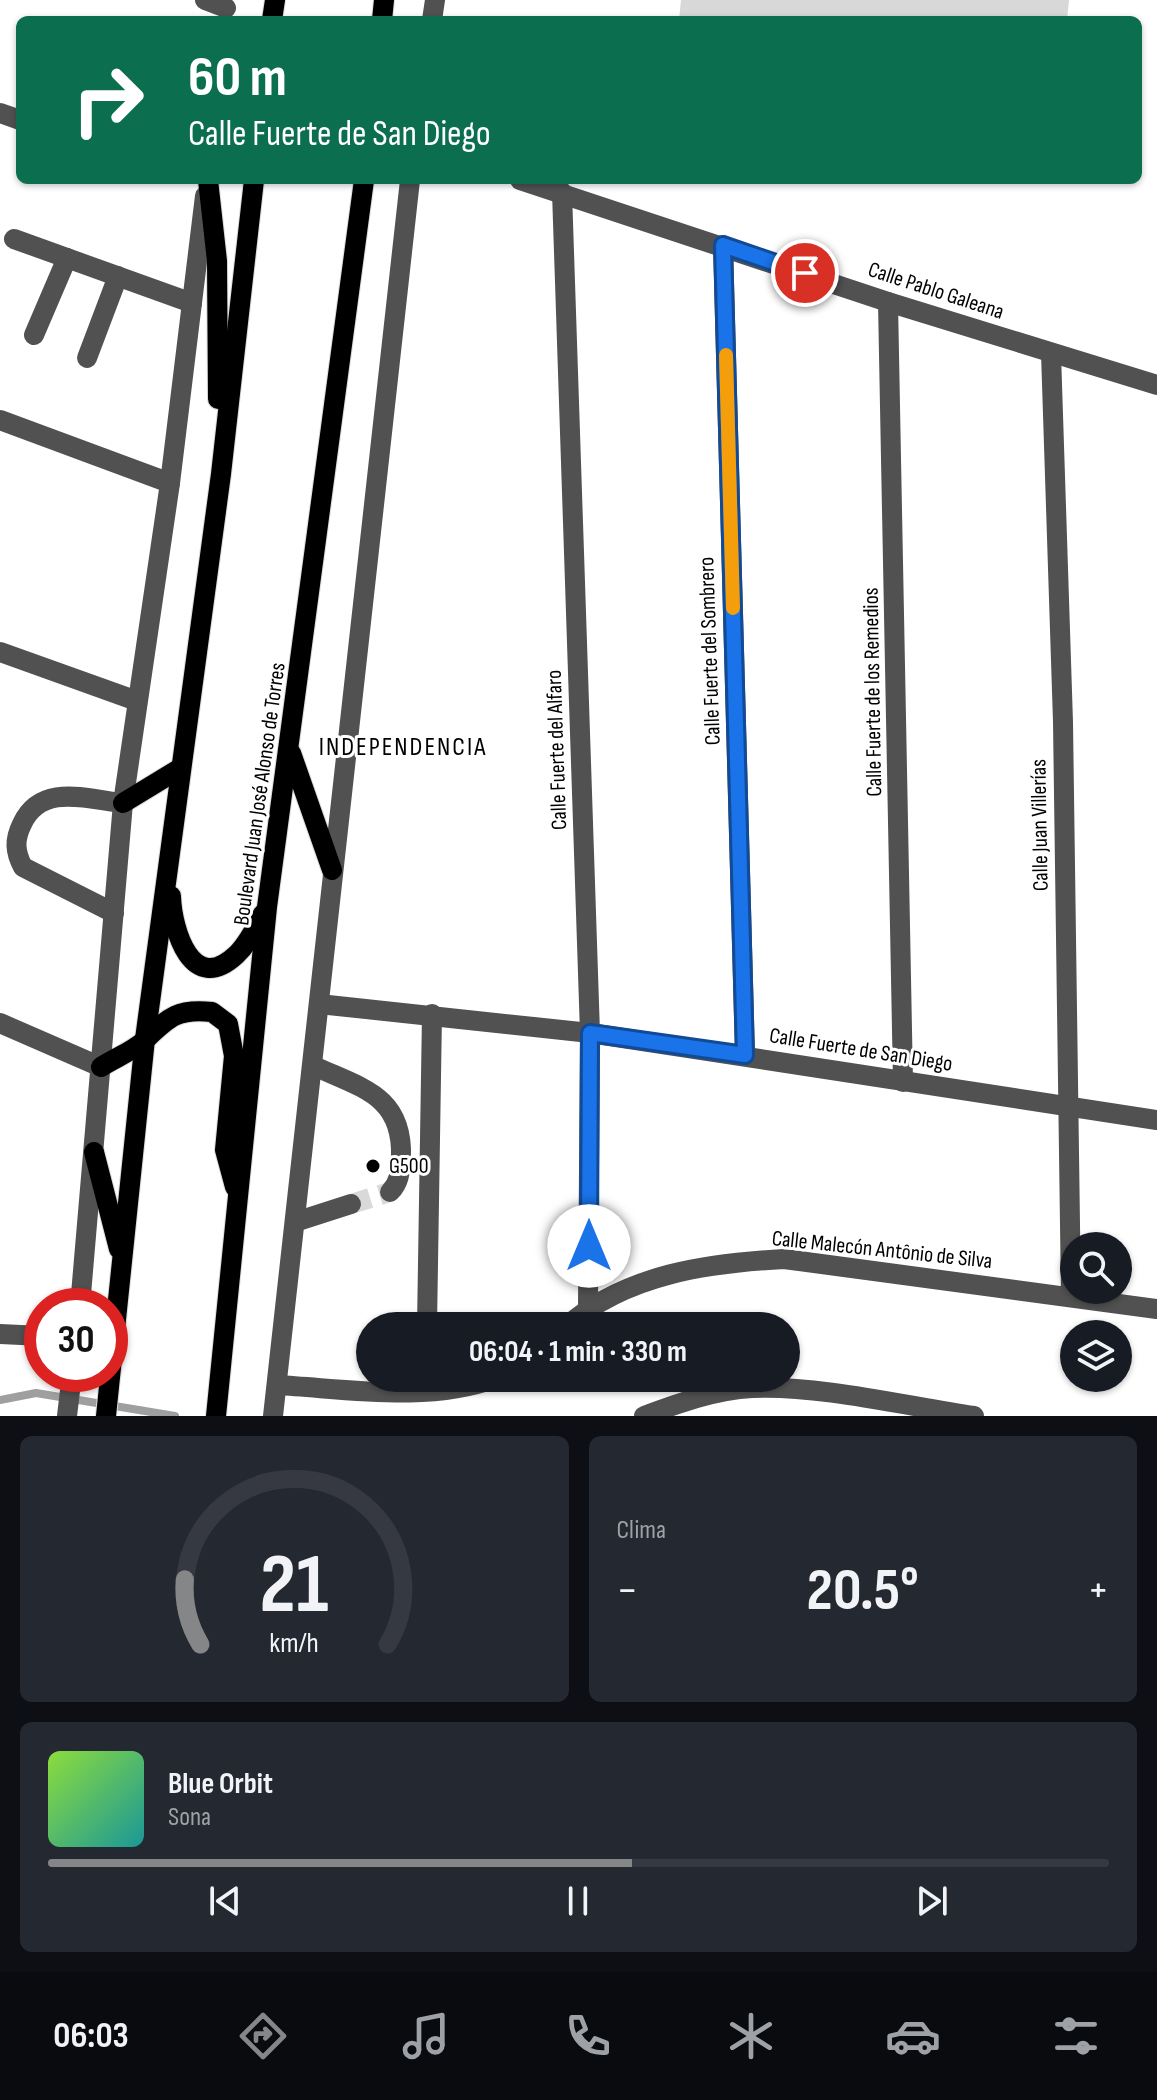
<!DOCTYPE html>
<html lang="es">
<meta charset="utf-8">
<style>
body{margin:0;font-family:"Sofia Sans Condensed",sans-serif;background:#242831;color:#f1f3f6;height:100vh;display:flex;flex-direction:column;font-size:30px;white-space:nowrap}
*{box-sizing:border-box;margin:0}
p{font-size:26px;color:#9ea1a6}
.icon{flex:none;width:44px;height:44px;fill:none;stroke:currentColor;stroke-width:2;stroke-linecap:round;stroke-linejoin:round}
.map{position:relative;height:1416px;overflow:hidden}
.panel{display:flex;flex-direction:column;gap:20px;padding:20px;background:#0d0f14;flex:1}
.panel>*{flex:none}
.top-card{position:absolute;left:16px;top:16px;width:1126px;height:168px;border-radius:12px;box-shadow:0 2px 6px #0004;background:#0b6e4f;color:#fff;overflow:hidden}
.fabs{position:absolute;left:1060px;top:1232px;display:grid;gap:16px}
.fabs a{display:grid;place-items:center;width:72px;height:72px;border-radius:50%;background:#171b24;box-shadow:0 2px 6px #0004;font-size:40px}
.speed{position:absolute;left:24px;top:1288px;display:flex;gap:16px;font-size:40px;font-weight:700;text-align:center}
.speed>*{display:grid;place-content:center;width:104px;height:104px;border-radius:50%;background:#171b24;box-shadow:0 2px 6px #0004;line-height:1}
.speed .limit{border:12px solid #d22;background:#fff;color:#111}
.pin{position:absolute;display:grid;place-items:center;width:68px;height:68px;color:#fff;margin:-34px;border:4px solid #fff;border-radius:50%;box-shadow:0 2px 8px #0007}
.me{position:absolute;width:88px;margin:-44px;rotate:0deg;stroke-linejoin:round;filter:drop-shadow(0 0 6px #0008)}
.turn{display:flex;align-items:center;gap:28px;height:168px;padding:0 40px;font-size:36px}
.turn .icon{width:104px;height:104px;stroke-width:2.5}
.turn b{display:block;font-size:56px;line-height:68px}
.big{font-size:60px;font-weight:700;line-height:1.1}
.panel .widget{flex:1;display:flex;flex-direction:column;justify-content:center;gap:12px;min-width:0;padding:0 28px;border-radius:12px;background:#242831}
.panel .dial{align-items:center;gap:0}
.dial svg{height:208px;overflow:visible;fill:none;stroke:#363941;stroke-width:7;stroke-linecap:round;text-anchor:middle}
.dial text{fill:#f1f3f6;stroke:none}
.song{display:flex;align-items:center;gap:24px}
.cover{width:96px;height:96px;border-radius:12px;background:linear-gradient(135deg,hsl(90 70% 55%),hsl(180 70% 35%))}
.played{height:8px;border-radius:4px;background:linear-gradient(90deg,#858687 55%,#363941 55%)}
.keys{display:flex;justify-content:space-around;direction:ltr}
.heat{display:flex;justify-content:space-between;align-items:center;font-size:44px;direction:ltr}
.panel .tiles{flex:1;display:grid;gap:20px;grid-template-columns:1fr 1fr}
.widget:last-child{grid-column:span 2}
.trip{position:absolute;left:356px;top:1312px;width:444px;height:80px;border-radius:40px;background:#171b24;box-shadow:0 2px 6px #0004;font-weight:700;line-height:80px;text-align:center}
.tab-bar{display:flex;height:128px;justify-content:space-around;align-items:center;background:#090b0e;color:#9ea1a6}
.tab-bar .icon{width:56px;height:56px}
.tab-bar .selected{color:#858687}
.tab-bar b{font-size:36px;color:#f1f3f6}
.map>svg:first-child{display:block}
.green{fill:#d8d8d8}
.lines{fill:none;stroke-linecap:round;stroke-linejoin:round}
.stream{stroke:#9f9f9f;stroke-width:8}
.minor-tunnel{stroke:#d9d9d9;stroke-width:20;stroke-dasharray:20 10;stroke-linecap:butt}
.major-casing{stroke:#dbdbdb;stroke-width:22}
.minor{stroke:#515151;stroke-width:20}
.major{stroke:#000;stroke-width:20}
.route-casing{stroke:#114b97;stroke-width:20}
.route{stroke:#1a73e8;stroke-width:14}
.slow{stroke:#f59e0b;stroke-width:14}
.poi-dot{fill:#000;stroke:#fff;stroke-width:3}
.labels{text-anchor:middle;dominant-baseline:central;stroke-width:6;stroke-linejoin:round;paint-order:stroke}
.street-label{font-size:22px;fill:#000;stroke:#fff}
.poi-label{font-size:22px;fill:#000;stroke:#fff;text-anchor:start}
.quarter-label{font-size:26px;letter-spacing:2px;fill:#000;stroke:#fff}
</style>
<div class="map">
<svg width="1157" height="1416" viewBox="0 0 1157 1416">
<rect width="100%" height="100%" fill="#fff"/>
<path class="green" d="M681,0H1069L1067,20H679Z"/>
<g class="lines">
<path class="stream" d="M0,1400L36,1393L175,1416"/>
<path class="minor-tunnel" d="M351,1204L390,1192"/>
<g class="major-casing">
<g id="major">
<path d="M272,20L275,0"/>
<path d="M382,20L384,0"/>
<path d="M208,180L217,261L218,399"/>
<path d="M291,753L332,870"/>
<path d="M123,803L179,769"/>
<path d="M171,896C172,930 192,996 236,955C248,944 255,928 263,914"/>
<path d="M101,1067C115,1058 133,1051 145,1040C168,1018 177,1008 212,1012L228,1024L234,1056L225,1150L235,1187"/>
<path d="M94,1152L119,1249"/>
<path d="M106,1416L145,1039L221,474L254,180"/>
<path d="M216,1416L267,907L364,180"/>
</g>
</g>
<g class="minor">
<path d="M205,0L226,8"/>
<path d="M432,20L435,0"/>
<path d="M0,113L20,120"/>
<path d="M520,180L888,302L1157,385"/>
<path d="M562,192L590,1033L588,1307"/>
<path d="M14,239L192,303"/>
<path d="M723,245L745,1055"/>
<path d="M888,302L903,1082"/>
<path d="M34,335L67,258"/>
<path d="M1051,353L1063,722L1071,1296"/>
<path d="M87,358L118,276"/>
<path d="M0,420L170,483"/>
<path d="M0,652L137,701"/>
<path d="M114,913L23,867C15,852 14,840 22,824C41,783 86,799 123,803"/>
<path d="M319,1004L590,1033L1157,1120"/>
<path d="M0,1023L101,1067"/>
<path d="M314,1066C361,1088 403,1095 401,1157C400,1171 400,1182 390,1192"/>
<path d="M295,1222L351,1204"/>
<path d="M80,1306L123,803L170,483L205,196"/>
<path d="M427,1326L432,1014"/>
<path d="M567,1326C626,1274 709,1263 784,1259L1157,1309"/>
<path d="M0,1334L42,1336"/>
<path d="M277,1385C349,1389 428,1403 496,1378"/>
<path d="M67,1416L72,1374"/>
<path d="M273,1416L410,180"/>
<path d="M644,1416C679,1403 715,1390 752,1388C820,1385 906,1406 974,1416"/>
</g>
<use href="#major" class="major"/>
</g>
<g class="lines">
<g class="route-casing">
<path id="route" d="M589,1246L590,1033L745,1055L723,245L805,273"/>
</g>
<use href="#route" class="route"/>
<path class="slow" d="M726,355L733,608"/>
</g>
<circle class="poi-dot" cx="373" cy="1166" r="8"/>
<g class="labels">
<g class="street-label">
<text transform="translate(936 291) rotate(18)">Calle Pablo Galeana</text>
<text transform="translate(710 651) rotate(-92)">Calle Fuerte del Sombrero</text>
<text transform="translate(873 692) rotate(-91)">Calle Fuerte de los Remedios</text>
<text transform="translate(557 750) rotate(-92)">Calle Fuerte del Alfaro</text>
<text transform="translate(260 794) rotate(-82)">Boulevard Juan José Alonso de Torres</text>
<text transform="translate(1040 825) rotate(-91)">Calle Juan Villerías</text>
<text transform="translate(861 1050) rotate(9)">Calle Fuerte de San Diego</text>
<text transform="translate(882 1250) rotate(6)">Calle Malecón Antônio de Silva</text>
</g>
<g class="poi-label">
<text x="389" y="1166">G500</text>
</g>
<g class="quarter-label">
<text x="403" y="747">INDEPENDENCIA</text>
</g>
</g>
</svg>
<div class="fabs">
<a><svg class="icon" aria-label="search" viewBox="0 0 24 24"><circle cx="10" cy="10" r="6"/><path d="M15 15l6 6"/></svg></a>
<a><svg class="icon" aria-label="layers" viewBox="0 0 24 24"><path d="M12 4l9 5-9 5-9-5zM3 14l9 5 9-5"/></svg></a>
</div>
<div class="speed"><div class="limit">30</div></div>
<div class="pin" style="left:805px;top:273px;background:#d93025"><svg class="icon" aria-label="arrive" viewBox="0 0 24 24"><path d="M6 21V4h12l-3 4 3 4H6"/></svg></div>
<svg class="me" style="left:589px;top:1246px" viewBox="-20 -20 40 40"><circle r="19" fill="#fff"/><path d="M0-13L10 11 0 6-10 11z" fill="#1a73e8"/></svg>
<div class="trip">06:04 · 1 min · 330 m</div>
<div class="top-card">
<div class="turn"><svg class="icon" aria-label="right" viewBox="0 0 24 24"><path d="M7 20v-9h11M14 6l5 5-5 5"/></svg><div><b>60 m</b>Calle Fuerte de San Diego</div></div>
</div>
</div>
<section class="panel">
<div class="tiles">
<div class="widget dial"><svg viewBox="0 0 100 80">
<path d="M14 69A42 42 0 1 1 86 69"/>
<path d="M14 69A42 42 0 0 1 8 44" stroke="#858687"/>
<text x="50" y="56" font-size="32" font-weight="700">21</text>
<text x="50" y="72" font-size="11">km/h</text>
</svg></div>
<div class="widget"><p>Clima</p>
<div class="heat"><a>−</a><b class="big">20.5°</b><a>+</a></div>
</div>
<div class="widget">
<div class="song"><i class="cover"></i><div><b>Blue Orbit</b><p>Sona</p></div></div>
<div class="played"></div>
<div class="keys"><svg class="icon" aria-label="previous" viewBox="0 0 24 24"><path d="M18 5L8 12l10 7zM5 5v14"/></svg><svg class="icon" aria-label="pause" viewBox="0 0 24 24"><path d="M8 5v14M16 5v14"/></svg><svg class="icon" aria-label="next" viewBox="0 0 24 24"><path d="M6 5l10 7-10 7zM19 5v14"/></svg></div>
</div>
</div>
</section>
<nav class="tab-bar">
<b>06:03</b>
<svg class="icon selected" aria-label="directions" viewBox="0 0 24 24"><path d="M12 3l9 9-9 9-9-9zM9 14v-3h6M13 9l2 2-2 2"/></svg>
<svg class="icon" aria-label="music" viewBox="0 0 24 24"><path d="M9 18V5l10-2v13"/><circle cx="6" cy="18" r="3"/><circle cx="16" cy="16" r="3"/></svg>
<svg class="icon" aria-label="phone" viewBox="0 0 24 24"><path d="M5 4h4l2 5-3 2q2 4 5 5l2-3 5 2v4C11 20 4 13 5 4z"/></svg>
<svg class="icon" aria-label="climate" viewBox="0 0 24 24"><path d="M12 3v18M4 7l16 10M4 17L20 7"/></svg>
<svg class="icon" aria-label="car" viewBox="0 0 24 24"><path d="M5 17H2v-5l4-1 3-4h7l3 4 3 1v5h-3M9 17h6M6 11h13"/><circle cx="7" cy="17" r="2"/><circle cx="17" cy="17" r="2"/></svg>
<svg class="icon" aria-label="filters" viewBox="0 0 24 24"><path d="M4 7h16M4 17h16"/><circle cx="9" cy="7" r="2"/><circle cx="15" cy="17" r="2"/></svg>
</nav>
